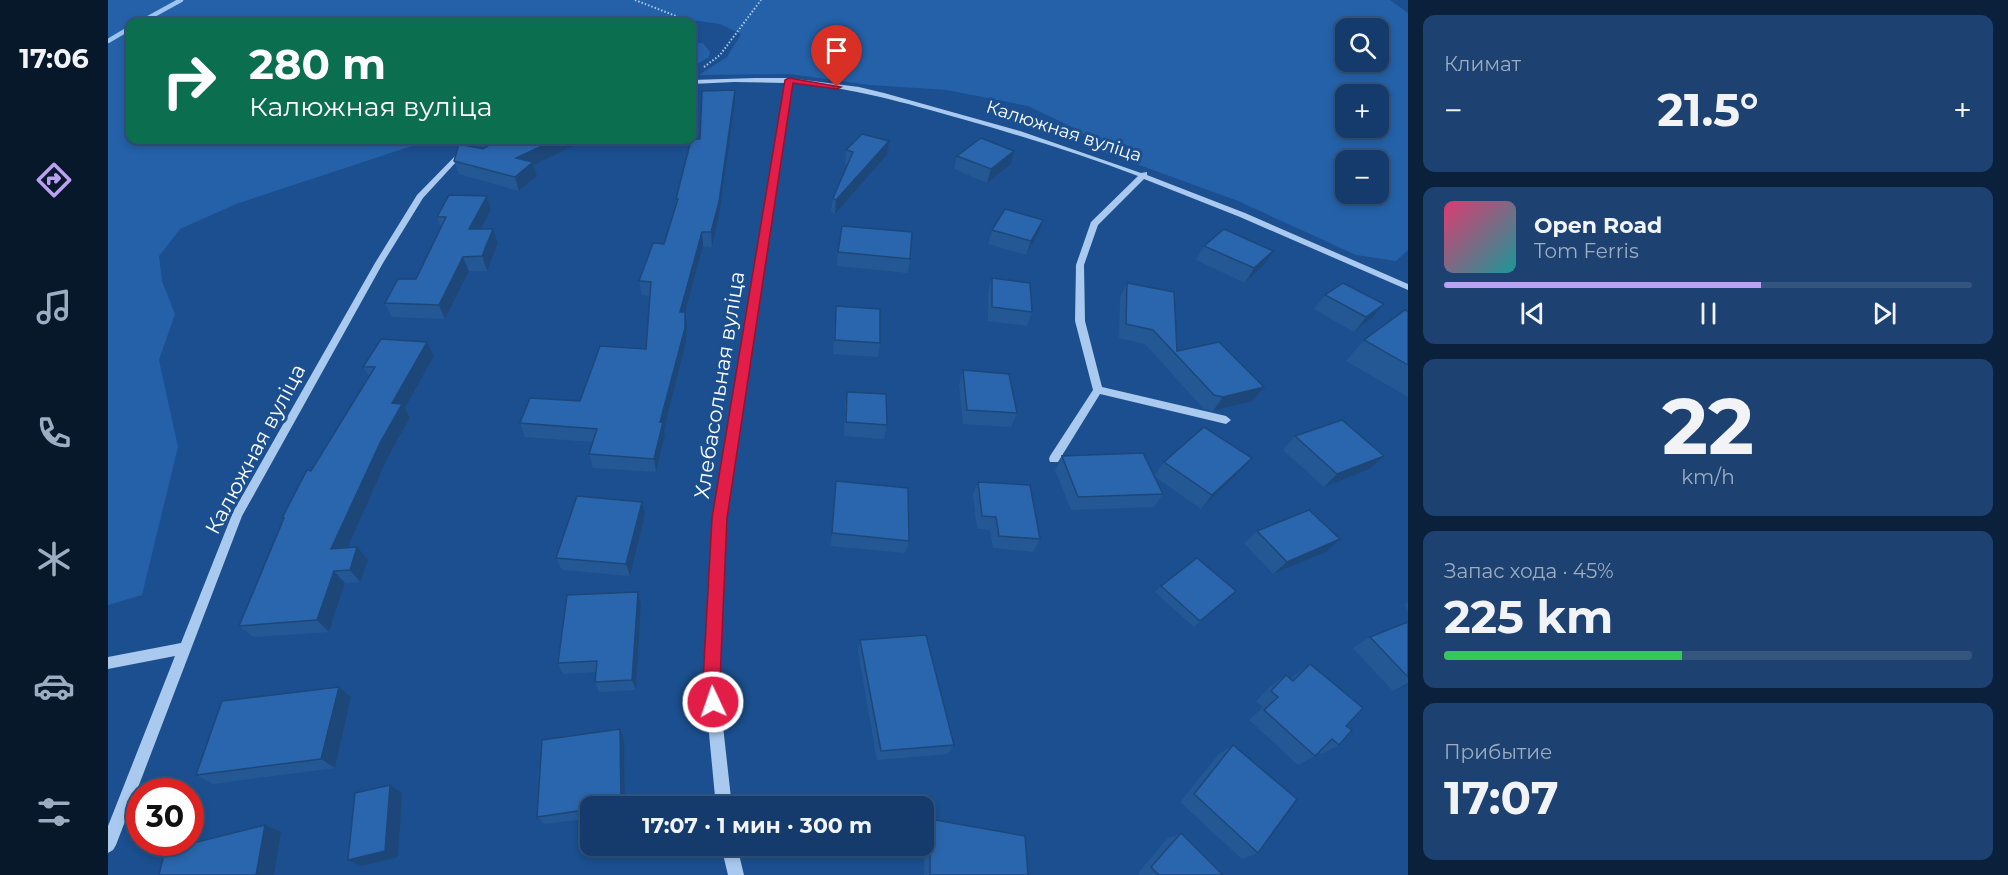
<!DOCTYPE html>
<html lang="ru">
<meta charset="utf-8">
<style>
body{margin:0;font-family:Montserrat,sans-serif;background:#1d4271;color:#f1f3f6;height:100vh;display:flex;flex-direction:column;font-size:22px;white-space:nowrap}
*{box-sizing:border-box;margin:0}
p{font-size:20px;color:#9dadc1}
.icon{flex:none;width:33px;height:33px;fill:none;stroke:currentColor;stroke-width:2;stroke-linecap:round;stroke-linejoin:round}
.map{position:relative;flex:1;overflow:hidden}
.details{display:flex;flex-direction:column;gap:15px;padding:15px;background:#0b203b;width:600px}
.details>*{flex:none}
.guide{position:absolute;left:18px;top:18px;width:570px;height:126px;border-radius:12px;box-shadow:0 3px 9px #0003,0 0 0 2px #33557e;background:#0b6e4f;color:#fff;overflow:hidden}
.buttons{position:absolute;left:1227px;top:18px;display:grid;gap:12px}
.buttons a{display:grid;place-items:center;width:54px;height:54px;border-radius:12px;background:#143b6b;box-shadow:0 3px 9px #0003,0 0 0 2px #33557e;font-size:30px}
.speed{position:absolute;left:18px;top:778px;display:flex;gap:12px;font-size:30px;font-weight:700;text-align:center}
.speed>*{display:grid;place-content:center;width:78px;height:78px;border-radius:50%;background:#143b6b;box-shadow:0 3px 9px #0003,0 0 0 2px #33557e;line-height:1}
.speed .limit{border:9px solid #d22;background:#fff;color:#111}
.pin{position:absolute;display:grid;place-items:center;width:51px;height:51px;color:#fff;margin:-62px -26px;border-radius:50% 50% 50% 0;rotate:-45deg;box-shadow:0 0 6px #0007}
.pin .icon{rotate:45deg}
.me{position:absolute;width:66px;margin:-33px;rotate:357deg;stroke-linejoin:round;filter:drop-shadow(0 0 4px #0008)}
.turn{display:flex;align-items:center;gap:21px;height:126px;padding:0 24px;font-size:27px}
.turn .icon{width:78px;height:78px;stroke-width:2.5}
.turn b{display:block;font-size:42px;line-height:51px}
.big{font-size:45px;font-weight:700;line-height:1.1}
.details .widget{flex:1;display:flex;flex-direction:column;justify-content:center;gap:9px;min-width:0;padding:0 21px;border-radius:12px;background:#1d4271}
.details .dial{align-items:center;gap:0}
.dial b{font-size:78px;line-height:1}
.song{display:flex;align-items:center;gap:18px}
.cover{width:72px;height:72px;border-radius:9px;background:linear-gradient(135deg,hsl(340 70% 55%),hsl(180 70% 35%))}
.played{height:6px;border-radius:3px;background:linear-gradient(90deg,#bca0f2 60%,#33557e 60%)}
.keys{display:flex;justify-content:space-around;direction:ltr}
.heat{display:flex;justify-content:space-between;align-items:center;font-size:33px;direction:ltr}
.charge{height:9px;border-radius:4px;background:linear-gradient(90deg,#34c759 45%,#33557e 0)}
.trip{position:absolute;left:472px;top:796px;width:354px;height:60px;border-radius:12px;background:#143b6b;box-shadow:0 3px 9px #0003,0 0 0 2px #33557e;font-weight:700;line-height:60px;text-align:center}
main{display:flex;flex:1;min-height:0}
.menu{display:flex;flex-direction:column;width:108px;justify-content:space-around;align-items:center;background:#08182b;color:#9dadc1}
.menu .icon{width:42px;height:42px}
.menu .selected{color:#bca0f2}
.menu b{font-size:27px;color:#f1f3f6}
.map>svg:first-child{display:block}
.green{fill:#2461a8;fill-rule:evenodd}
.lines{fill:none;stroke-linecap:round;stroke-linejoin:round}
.stream{stroke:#9cc4f0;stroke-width:4.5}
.path{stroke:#a9c9ee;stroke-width:2;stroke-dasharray:1.5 2;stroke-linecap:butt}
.minor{fill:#a9c9ee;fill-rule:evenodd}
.wall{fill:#245895}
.shaded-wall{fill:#1d4779}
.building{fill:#2a66ad;stroke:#1d4779;stroke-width:1.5}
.route{fill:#e11d48;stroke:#92132f;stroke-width:1.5}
.labels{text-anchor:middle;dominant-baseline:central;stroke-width:6;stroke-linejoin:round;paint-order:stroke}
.far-street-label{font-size:18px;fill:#fff;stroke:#1b4f8f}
.street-label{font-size:21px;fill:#fff;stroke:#1b4f8f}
</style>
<main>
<nav class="menu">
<b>17:06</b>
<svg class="icon selected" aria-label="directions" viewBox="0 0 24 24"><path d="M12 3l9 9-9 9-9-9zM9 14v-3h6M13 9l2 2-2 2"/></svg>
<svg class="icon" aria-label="music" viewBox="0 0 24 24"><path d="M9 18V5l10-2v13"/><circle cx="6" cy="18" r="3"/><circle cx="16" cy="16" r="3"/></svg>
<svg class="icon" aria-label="phone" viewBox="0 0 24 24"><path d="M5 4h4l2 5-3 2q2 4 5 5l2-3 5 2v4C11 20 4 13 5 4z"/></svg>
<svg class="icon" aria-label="climate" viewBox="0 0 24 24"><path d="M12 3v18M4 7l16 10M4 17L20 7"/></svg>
<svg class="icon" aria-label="car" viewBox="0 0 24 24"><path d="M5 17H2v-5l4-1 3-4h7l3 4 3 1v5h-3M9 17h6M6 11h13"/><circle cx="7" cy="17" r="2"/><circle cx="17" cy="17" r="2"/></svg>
<svg class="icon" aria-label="filters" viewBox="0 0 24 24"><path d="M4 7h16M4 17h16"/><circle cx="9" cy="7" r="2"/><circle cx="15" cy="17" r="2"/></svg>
</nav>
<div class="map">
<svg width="1300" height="875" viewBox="0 0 1300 875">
<rect width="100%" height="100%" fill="#1b4f8f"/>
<g class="green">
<path d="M0,0H1282L1300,13V250L1288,261L1248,255L1130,201L998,153L972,131L920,106L839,90L762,85L682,74L591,75L619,57L633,34L612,24L562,17L561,22H22V140H322L128,204L72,229L51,256L54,281L67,314L51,360L70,447L34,595L0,605ZM1238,28H1270V62H1238ZM1238,94H1270V128H1238ZM1238,160H1270V194H1238Z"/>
<path d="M584,43H595L602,52L601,57L584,67Z"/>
</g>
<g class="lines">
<g class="stream">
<path d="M33,22L73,0"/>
<path d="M0,41L22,28"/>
</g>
<g class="path">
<path d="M527,0L573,18V22"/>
<path d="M596,67L612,55L653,0"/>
</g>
<g class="minor">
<path d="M647,78H681L751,87L776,93L912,131L1033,173L1039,172V175L1137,213L1300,284V290L1132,217L1036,179L990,225L976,265L977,321L994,387L1118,416L1123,420L1118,424L992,394L950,462H942L941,459L942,456L985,390L967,321L968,265L983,222L1030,176C972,154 914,136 854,119C797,103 744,87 684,83L617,518L610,681L624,807H608L596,681L605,518L677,83L626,82L584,84V80Z"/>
<path d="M370,140H377L360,149L315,198L275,263L134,516L8,845L5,850L0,853V826L67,656L0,669V657L73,643L125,512L267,263L309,195L356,147Z"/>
<path d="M613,846H629L636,875H620Z"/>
</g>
</g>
<g class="wall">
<path d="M627,103L611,216L604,247L595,246L577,312L579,326L578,342L556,430L557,436L548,472L485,468L481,454L485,442L417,437L412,423L472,401L538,349L542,296L534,295L531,281L556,244L568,205V199L592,139Z"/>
<path d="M781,141L779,155L727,214L723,211L725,198L739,165L737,164L738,150Z"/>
<path d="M465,146L426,165L429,176L411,191L351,174L346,161Z"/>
<path d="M849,156L902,165L879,183L846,169Z"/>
<path d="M379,196L383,210L373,229H385L390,243L379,271H361L337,319L284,317L277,303L308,279L333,227L329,217Z"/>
<path d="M884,230L930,234L918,255L880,244Z"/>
<path d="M1096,246L1165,251L1156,265L1137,283L1088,260Z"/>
<path d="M730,252L802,259L800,273L729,266Z"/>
<path d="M884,278L924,312L919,326L880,321V292Z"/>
<path d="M1019,283L1069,351L1156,387L1145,401L1105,411L1096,409L1037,344L1011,338L1012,297Z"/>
<path d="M1217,295L1264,318L1246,332L1206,309Z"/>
<path d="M728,306L772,343L770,357L725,354Z"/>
<path d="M1300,312V397L1238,361L1256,340Z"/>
<path d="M319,342L326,356L297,408L302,418L280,457L240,548L260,560L252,582L237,583L221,632L145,637L131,626L175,520L174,518L261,376L255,367Z"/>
<path d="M855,370L909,413L903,427L855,424L851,385Z"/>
<path d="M739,392L779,425L776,439L736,436L737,406Z"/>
<path d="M1187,436L1276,456L1262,469L1216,487L1175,450Z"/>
<path d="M954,456L1046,476L1056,462L1132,471L1093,509L1046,476L1055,494L1046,507L963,510L947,470Z"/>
<path d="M728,481L801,541L797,553L723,546Z"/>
<path d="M870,482L932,539L925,552L885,548L882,530L869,529L865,495Z"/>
<path d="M537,515L522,576L454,570L448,558Z"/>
<path d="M1149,531L1218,552L1165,574L1136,543Z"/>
<path d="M1053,586L1128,591L1086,627L1047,592Z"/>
<path d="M530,592L533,604L528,690L491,692L487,682L488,672L455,674L450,663Z"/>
<path d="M1300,602V610L1296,605Z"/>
<path d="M1300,622V685L1285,691L1245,648L1262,637Z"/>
<path d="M752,640L846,745L840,754L769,760L750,651Z"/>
<path d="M1202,664L1238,726L1231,745L1213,754L1211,752L1207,756L1190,765L1141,720L1155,707L1148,701L1163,686L1178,675L1182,679L1187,675Z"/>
<path d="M231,687L243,697L227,768L105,784L88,775Z"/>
<path d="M512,729L516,739L517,807H483V818L437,824L429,817Z"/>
<path d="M1125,745L1150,853L1134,859L1072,802L1111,754Z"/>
<path d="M822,819L920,875H816L817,826Z"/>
<path d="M1073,833L1115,875H1032L1030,873L1059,839Z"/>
</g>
<g class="shaded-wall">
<path d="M627,90V103L611,216L604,247L603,232Z"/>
<path d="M447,140H464L465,146L426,165L429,176L411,191L407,177L408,158Z"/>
<path d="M781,141L779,155L727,214L728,200Z"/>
<path d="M906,151L902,165L879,183L883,169Z"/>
<path d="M379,196L383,210L366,243L361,229Z"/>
<path d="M935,220L930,234L918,255L923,241Z"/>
<path d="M385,229L390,243L379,271L374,256Z"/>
<path d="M594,232L595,246L573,327L572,312Z"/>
<path d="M1165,251L1156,265L1137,283L1146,268Z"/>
<path d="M355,257L361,271L337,319L331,305Z"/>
<path d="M1276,304L1264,318L1246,332L1258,317Z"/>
<path d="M577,312L579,326L578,342L556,430L557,436L548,472L546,459L552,422Z"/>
<path d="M319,342L326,356L297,408L302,418L280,457L234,561L223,549L284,403Z"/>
<path d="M1156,387L1145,401L1105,411L1115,397Z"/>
<path d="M1276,456L1262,469L1216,487L1229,474Z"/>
<path d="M1144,458L1132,471L1093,509L1104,495Z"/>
<path d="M534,502L537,515L522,576L518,564Z"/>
<path d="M1232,539L1218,552L1165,574L1179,562Z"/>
<path d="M249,547L260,560L252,582L242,570Z"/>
<path d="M226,571L237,583L221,632L209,620Z"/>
<path d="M530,592L533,604L528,690L524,680Z"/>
<path d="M1300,683V685L1285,691Z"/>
<path d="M231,687L243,697L227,768L213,759Z"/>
<path d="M512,729L516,739L517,807H514L513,805Z"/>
<path d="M282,785L294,793L290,857L254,866L240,860Z"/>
<path d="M157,825L173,832L166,875H148Z"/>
</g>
<g class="building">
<path d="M627,90L611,202L603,232H594L572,312H577V328L552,422H555L546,459L481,454L489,429L412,423L422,398L472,401L492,346L538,349L543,282L531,281L545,243L556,244L570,199H568L583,140L584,139H592L594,91Z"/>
<path d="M754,134L781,141L728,200L725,198L745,152L738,150Z"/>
<path d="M873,138L906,151L883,169L849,156Z"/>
<path d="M389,140H447L408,158L425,162L407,177L346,161L351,144L375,149Z"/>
<path d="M341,195L379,196L361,229H385L374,256L355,257L331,305L277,303L290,279H308L338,217H329Z"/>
<path d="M897,209L935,220L923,241L884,230Z"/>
<path d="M734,226L804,232L802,259L730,252Z"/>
<path d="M1116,229L1165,251L1146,268L1096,246Z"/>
<path d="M884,278L922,283L924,312L884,307Z"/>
<path d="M1019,283L1066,292L1069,351L1111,342L1156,387L1115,397L1106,395L1045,330L1018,324Z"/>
<path d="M1235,283L1276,304L1258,317L1217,295Z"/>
<path d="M728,306L772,309V343L727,340Z"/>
<path d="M1297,310L1300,312V365L1256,340Z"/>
<path d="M273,339L319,342L284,403L294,404L272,443L223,549L249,547L242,570L226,571L209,620L131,626L176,518H174L199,470L203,471L267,367H255Z"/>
<path d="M855,370L901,374L909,413L859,410Z"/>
<path d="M739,392L778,394L779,425L738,422Z"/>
<path d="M1234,420L1276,456L1229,474L1187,436Z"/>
<path d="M1096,427L1144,458L1104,495L1056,462Z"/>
<path d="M1035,453L1055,494L970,497L954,456Z"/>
<path d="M728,481L800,488L801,541L724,533Z"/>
<path d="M870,482L922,485L932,539L891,536L888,517L874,516Z"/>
<path d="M469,496L534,502L518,564L448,558Z"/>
<path d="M1201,510L1232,539L1179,562L1149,531Z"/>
<path d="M1089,558L1128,591L1092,621L1053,586Z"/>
<path d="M530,592L524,680L487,682L489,661L450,663L459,595Z"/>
<path d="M1300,622V677L1262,637Z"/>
<path d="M818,635L846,745L773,751L752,640Z"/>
<path d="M1202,664L1255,708L1238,726L1244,730L1231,745L1224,739L1207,756L1156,710L1170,697L1163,691L1178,675L1185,681Z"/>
<path d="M231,687L213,759L88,775L114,701Z"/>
<path d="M512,729L513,805L499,807H483V809L429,817L434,740Z"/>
<path d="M1125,745L1189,799L1150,853L1086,794Z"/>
<path d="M282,785L277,851L240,860L247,793Z"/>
<path d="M822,819L917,836L920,875H822Z"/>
<path d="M157,825L148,875H51L57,850Z"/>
<path d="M1073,833L1115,875H1051L1043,867Z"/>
</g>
<path class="route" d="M681,78L733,87L729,89L685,83L619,518L612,681L614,702L612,708L605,711L599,708L595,681L604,518L677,80Z"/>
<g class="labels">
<g class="far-street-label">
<text transform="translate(956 131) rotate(18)">Калюжная вуліца</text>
</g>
<g class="street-label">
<text transform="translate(611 385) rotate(-81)">Хлебасольная вуліца</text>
<text transform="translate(147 449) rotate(-62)">Калюжная вуліца</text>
</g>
</g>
</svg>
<div class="buttons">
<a><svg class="icon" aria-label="search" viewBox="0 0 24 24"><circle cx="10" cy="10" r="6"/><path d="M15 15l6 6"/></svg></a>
<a>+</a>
<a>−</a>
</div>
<div class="speed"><div class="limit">30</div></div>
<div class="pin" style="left:729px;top:87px;background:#d93025"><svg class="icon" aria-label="arrive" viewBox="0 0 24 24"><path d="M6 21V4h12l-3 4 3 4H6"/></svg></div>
<svg class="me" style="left:605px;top:702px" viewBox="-20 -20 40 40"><circle r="17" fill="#e11d48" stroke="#fff" stroke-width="3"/><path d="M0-11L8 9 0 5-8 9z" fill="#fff"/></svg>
<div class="trip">17:07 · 1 мин · 300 m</div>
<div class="guide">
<div class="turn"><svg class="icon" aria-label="right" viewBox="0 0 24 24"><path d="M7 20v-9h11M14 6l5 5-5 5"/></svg><div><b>280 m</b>Калюжная вуліца</div></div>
</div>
</div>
<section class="details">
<div class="widget"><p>Климат</p>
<div class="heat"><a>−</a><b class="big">21.5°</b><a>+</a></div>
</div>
<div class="widget">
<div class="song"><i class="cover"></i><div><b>Open Road</b><p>Tom Ferris</p></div></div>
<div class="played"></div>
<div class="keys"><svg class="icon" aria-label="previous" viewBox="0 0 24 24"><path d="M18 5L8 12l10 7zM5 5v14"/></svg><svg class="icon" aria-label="pause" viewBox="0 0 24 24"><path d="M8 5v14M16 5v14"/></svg><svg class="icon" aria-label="next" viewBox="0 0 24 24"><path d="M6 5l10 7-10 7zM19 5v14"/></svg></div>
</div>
<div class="widget dial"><b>22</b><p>km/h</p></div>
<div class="widget"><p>Запас хода · 45%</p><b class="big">225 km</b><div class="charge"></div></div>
<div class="widget"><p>Прибытие</p><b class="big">17:07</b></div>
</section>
</main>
